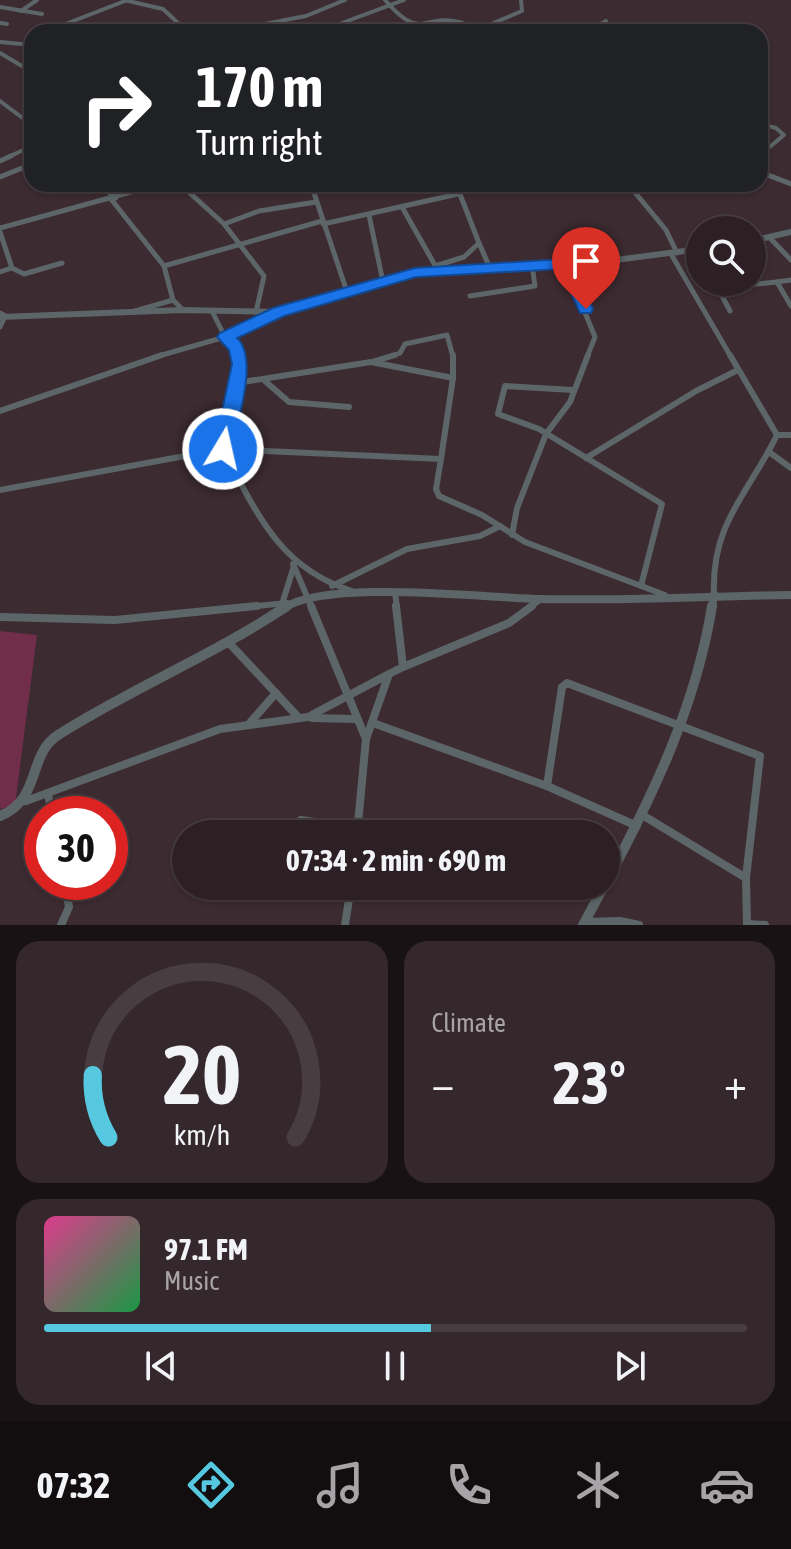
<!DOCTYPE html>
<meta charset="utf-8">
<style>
body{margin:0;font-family:"Asap Condensed",sans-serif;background:#35282d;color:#f1f3f6;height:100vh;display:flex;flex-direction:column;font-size:30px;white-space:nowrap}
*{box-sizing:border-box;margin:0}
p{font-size:26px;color:#a7a3a7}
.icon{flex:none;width:44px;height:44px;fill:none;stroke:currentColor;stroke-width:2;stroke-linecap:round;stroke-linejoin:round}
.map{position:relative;height:925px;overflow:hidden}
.side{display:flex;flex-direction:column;gap:16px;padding:16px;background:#191214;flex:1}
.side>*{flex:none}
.top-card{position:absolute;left:24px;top:24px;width:744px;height:168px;border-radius:24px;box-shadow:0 2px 6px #0004,0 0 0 2px #483e42;background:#202124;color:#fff;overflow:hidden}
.tools{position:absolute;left:686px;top:216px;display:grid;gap:16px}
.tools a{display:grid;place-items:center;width:80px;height:80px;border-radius:50%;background:#2d2025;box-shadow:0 2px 6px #0004,0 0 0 2px #483e42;font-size:40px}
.speed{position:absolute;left:24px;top:796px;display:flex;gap:16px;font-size:40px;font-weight:700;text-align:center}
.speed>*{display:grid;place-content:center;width:104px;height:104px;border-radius:50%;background:#2d2025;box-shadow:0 2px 6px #0004,0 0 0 2px #483e42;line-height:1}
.speed .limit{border:12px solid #d22;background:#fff;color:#111}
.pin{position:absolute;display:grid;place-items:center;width:68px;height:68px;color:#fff;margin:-82px -34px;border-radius:50% 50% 50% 0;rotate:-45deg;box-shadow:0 0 8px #0007}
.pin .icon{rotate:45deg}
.me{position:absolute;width:88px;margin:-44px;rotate:9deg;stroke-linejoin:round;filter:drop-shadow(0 0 6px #0008)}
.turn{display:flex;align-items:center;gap:28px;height:168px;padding:0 40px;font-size:36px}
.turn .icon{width:104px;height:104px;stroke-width:2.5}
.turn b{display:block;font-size:56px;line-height:68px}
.big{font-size:60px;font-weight:700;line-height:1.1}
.side .card{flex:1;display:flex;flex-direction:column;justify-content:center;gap:12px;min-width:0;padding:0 28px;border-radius:24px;background:#35282d}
.side .dial{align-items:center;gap:0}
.dial svg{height:208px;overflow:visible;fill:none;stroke:#483e42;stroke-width:7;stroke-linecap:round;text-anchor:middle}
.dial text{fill:#f1f3f6;stroke:none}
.song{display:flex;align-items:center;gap:24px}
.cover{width:96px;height:96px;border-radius:12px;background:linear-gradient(135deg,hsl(330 70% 55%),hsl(140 70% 35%))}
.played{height:8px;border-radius:4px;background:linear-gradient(90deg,#56c9e1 55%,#483e42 55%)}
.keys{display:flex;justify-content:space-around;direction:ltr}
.heat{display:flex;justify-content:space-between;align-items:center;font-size:44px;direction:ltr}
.side .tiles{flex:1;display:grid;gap:16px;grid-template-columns:1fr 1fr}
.card:last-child{grid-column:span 2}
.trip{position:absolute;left:172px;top:820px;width:448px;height:80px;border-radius:40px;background:#2d2025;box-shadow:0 2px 6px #0004,0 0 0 2px #483e42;font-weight:700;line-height:80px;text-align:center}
.tabs{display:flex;height:128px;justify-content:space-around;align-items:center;background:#120d0f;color:#a7a3a7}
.tabs .icon{width:56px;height:56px}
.tabs .on{color:#56c9e1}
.tabs b{font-size:36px;color:#f1f3f6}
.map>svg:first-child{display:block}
.green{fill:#712e4b}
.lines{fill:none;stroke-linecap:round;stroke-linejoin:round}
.minor-far3{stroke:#5c6668;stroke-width:4}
.minor-far2{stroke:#5c6668;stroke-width:5}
.minor-far1{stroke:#5c6668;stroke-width:6}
.minor{stroke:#5c6668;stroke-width:8}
.tertiary-far2{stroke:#5c6668;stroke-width:6}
.tertiary-far1{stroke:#5c6668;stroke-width:8}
.tertiary{stroke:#5c6668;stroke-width:10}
.route{fill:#1a73e8;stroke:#114b97;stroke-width:2}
</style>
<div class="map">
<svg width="791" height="925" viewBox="0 0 791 925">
<rect width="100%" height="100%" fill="#3c2b31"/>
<path class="green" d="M0,631L37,635L15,805L0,809Z"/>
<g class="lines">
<g class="minor-far3">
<path d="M124,0L163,9L179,24L175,32"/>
<path d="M385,0C422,43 423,13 459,22C467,24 475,29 483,32"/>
<path d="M0,7L42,14"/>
<path d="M21,11L37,0"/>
<path d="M0,23L7,24"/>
<path d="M477,30L522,11L521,0"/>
<path d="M45,32L125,1"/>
<path d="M223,32L306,16L345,0"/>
<path d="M318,32L404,0"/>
<path d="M400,32L414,25"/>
<path d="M586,32L606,21"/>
<path d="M0,42L32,45"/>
<path d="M0,53L32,72"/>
<path d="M0,101L32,125"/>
<path d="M760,124L776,128L784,135L760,155"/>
<path d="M6,158L32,146"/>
</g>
<g class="minor-far2">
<path d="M0,161L11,156"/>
<path d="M760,172L791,184"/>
<path d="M0,177L32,164"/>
<path d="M99,184L116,198"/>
<path d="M180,184L224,224L264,276L256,312"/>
<path d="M311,184L347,292"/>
<path d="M628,184L666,230L677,253"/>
<path d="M312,186L325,184"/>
<path d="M111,199L164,266L173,300L183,310"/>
<path d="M402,207L436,267"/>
<path d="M369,215L383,282"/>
<path d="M224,224L259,211L316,202"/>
<path d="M323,224L458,194"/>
<path d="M0,228L160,184"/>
<path d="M0,232L12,268L0,272"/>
<path d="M770,238L791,260"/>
<path d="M479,243L489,266"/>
<path d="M671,254L731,357"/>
<path d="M565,264L595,337L587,357"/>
<path d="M164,266L322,221"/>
<path d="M435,266L464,257L479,243L456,184"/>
<path d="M12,268L24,274L62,263"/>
<path d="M791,280L777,282L791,306"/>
<path d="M470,296L535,286L532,265"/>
<path d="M135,311L173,300"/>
<path d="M730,311L718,288L777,282"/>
<path d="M0,313L5,316L0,327"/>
<path d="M155,357L225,337L212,311"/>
<path d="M239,357L237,348L225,337L278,312"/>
<path d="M389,357L400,353L405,344L447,335L453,357"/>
</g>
<g class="minor-far1">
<path d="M453,355V378"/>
<path d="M730,355L777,435"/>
<path d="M375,361L395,355"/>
<path d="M265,381L289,402L349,407"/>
<path d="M236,383L371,362L453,378L441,459"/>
<path d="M573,390L505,386L498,414L539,429L662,504L641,586"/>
<path d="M0,411L162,355"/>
<path d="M777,435H791"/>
<path d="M223,449L441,459L436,489L439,496L482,515L525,542L665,595"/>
<path d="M223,449C256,512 279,568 352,591"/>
<path d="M769,452L791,468"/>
<path d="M586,458L696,391L738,370"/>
<path d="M0,490L223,449L240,364L238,355"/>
<path d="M512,535L517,508L546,434L570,402L588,355"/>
<path d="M293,564L312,608"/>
<path d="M332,586L407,549L480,536L500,526"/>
<path d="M395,592L397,608"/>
<path d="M714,594C711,523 749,493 777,435"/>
<path d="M282,604L294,566"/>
<path d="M236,608L287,603"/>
<path d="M529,608L541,599"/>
</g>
<g class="minor">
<path d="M311,606L366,739"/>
<path d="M0,617L115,620L257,606"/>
<path d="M230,644L299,718"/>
<path d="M403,667L509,623L532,606"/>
<path d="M389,674L403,667L396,606"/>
<path d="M312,718L356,719"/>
<path d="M373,723L547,786L637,826"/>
<path d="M249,724L276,693"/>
<path d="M547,786L562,687L567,683L760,756L746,878L747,925"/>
<path d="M48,794L52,814"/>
<path d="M26,801L220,729L308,717L389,674L366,739L357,834"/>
<path d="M644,816L746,878"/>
<path d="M301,820L395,834"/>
<path d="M585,922L620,921L639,925"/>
<path d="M747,924L765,925"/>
<path d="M61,925L69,907L65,882"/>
<path d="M345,925L351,886"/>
</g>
<g class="tertiary-far2">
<path d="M752,241L791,232"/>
<path d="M0,317L183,310L279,312L426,271L600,262L700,249"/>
</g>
<g class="tertiary-far1">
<path d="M284,608C328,579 485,598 542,599C625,601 708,596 791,595"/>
<path d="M712,608L714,594"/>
</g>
<g class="tertiary">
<path d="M0,816C42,799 27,755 58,735C132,688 212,656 287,606"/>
<path d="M606,883C653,795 696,706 712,606"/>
<path d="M583,925L604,886"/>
</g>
</g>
<path class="route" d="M565,259L573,264L593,309L591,313H580L560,269L416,277L284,316L237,338C259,358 237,422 232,449L223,456L216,454L214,449L232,364L229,350L217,337L220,333L273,308L415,268Z"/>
</svg>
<div class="tools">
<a><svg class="icon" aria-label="search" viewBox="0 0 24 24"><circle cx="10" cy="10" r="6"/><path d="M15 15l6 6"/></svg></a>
</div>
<div class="speed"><div class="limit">30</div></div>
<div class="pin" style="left:586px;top:309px;background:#d93025"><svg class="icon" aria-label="arrive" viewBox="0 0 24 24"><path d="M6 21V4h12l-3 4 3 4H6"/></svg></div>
<svg class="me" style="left:223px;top:449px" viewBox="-20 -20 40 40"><circle r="17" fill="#1a73e8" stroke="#fff" stroke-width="3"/><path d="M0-11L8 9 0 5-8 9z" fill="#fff"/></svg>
<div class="trip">07:34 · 2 min · 690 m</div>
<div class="top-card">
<div class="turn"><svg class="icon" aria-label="right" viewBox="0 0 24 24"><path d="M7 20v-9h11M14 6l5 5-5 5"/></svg><div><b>170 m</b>Turn right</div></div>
</div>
</div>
<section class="side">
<div class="tiles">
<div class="card dial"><svg viewBox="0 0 100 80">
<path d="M14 69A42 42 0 1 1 86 69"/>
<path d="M14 69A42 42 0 0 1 8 45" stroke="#56c9e1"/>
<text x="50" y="56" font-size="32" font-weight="700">20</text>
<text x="50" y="72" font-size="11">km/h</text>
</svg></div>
<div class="card"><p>Climate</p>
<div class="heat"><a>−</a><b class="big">23°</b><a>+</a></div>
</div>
<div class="card">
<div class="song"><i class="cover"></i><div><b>97.1 FM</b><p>Music</p></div></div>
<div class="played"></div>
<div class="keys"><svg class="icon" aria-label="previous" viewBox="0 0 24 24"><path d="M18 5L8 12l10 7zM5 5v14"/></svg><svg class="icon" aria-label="pause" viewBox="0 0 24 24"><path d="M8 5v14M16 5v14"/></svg><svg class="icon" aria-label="next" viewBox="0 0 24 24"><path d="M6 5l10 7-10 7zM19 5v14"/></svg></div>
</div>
</div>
</section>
<nav class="tabs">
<b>07:32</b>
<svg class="icon on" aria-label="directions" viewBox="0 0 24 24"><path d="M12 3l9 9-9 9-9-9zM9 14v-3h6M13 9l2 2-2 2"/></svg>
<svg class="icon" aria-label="music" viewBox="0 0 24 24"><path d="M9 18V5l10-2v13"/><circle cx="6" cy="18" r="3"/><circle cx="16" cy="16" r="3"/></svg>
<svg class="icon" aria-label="phone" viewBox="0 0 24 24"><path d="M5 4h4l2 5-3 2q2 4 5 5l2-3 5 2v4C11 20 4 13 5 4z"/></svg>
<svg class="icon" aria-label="climate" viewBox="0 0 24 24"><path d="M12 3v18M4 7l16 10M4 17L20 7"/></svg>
<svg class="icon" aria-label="car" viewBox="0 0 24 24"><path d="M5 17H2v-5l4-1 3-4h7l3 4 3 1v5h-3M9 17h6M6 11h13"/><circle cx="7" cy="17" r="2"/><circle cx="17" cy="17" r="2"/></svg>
</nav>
